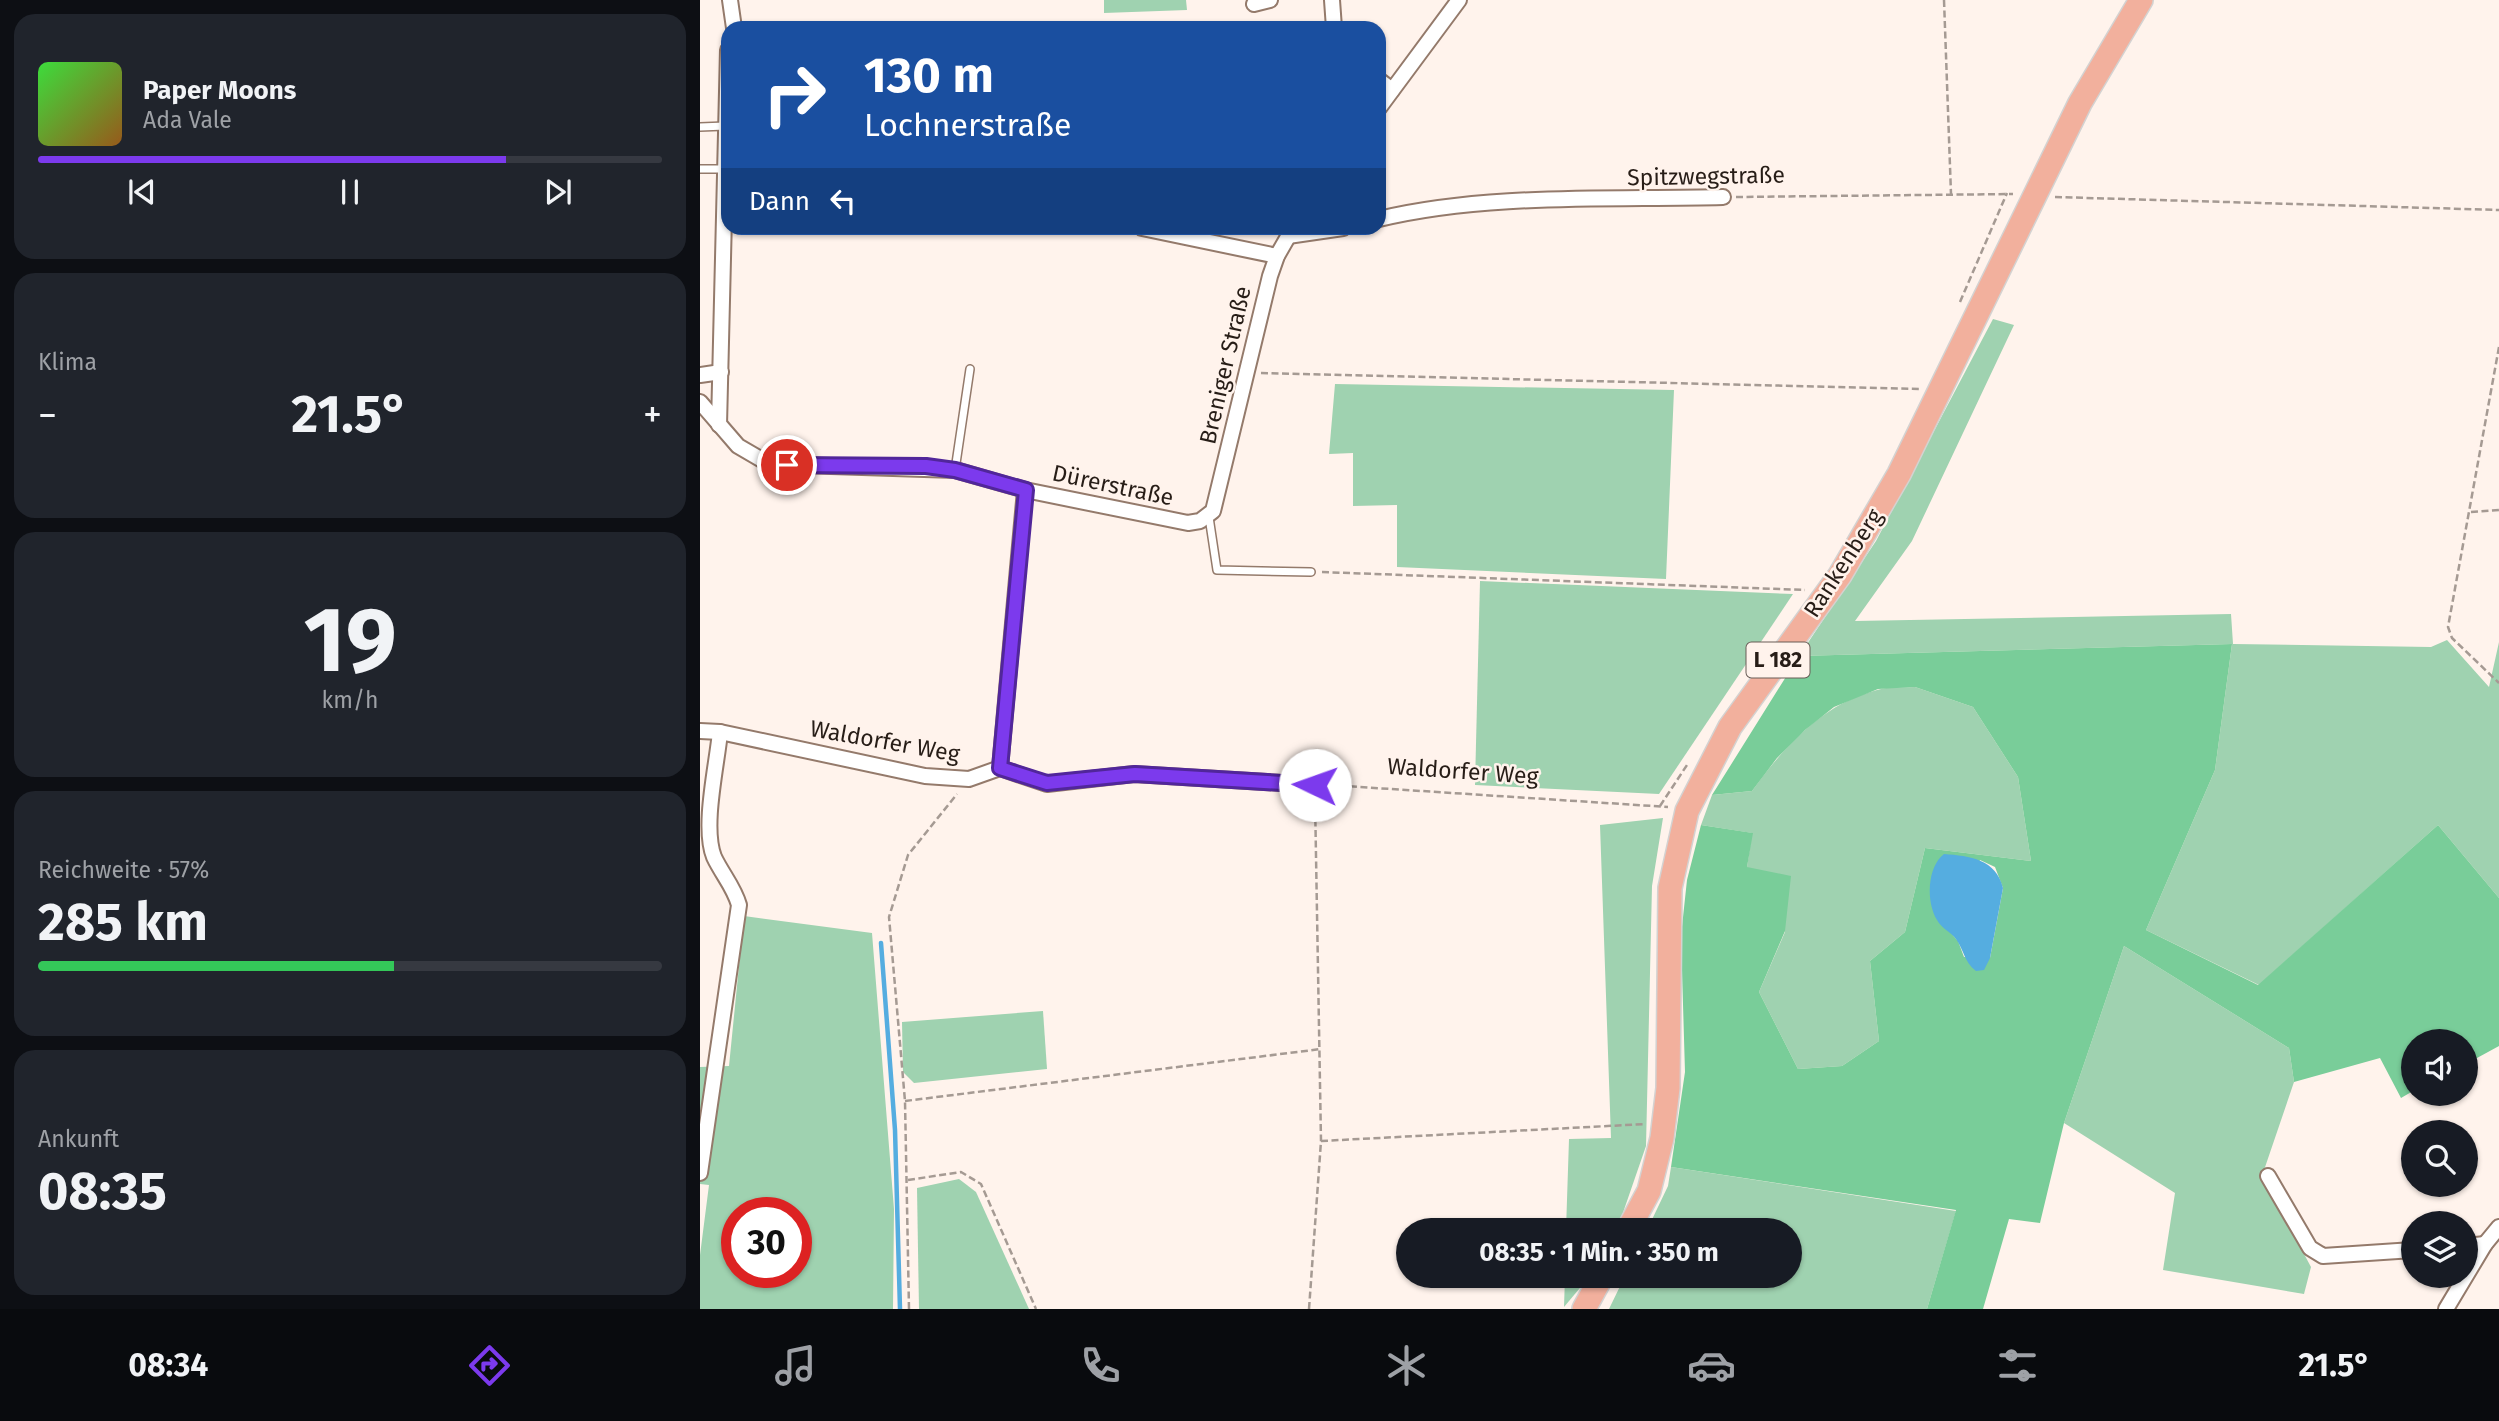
<!DOCTYPE html>
<html lang="de">
<meta charset="utf-8">
<style>
body{margin:0;font-family:"Fira Sans",sans-serif;background:#20242c;color:#f1f3f6;height:100vh;display:flex;flex-direction:column;font-size:26px;white-space:nowrap}
*{box-sizing:border-box;margin:0}
p{font-size:23px;color:#9ea1a6}
.icon{flex:none;width:38px;height:38px;fill:none;stroke:currentColor;stroke-width:2;stroke-linecap:round;stroke-linejoin:round}
.map{position:relative;flex:1;overflow:hidden}
.drawer{display:flex;flex-direction:column;gap:14px;padding:14px;background:#0d0f14;width:700px}
.drawer>*{flex:none}
.guide{position:absolute;left:21px;top:21px;width:665px;height:214px;border-radius:21px;box-shadow:0 2px 5px #0004;background:#1a4fa0;color:#fff;overflow:hidden}
.tools{position:absolute;left:1701px;top:1029px;display:grid;gap:14px}
.tools a{display:grid;place-items:center;width:77px;height:77px;border-radius:50%;background:#171b24;box-shadow:0 2px 5px #0004;font-size:35px}
.speed{position:absolute;left:21px;top:1197px;display:flex;gap:14px;font-size:35px;font-weight:700;text-align:center}
.speed>*{display:grid;place-content:center;width:91px;height:91px;border-radius:50%;background:#171b24;box-shadow:0 2px 5px #0004;line-height:1}
.speed .limit{border:10px solid #d22;background:#fff;color:#111}
.pin{position:absolute;display:grid;place-items:center;width:60px;height:60px;color:#fff;margin:-30px;border:4px solid #fff;border-radius:50%;box-shadow:0 2px 7px #0007}
.me{position:absolute;width:77px;margin:-38px;rotate:273deg;stroke-linejoin:round;filter:drop-shadow(0 0 5px #0008)}
.turn{display:flex;align-items:center;gap:24px;height:147px;padding:0 28px;font-size:32px}
.turn .icon{width:91px;height:91px;stroke-width:2.5}
.turn b{display:block;font-size:49px;line-height:60px}
.then{display:flex;align-items:center;height:66px;padding:0 28px;background:#0003;gap:14px;font-size:26px}
.big{font-size:52px;font-weight:700;line-height:1.1}
.drawer .tile{flex:1;display:flex;flex-direction:column;justify-content:center;gap:10px;min-width:0;padding:0 24px;border-radius:21px;background:#20242c}
.drawer .dial{align-items:center;gap:0}
.dial b{font-size:91px;line-height:1}
.song{display:flex;align-items:center;gap:21px}
.cover{width:84px;height:84px;border-radius:10px;background:linear-gradient(135deg,hsl(120 70% 55%),hsl(30 70% 35%))}
.played{height:7px;border-radius:4px;background:linear-gradient(90deg,#7c3aed 75%,#363941 75%)}
.keys{display:flex;justify-content:space-around;direction:ltr}
.heat{display:flex;justify-content:space-between;align-items:center;font-size:38px;direction:ltr}
.charge{height:10px;border-radius:5px;background:linear-gradient(90deg,#34c759 57%,#363941 0)}
.trip{position:absolute;left:696px;top:1218px;width:406px;height:70px;border-radius:35px;background:#171b24;box-shadow:0 2px 5px #0004;font-weight:700;line-height:70px;text-align:center}
.tab-bar{display:flex;height:112px;justify-content:space-around;align-items:center;background:#090b0e;color:#9ea1a6}
.tab-bar .icon{width:49px;height:49px}
.tab-bar .selected{color:#7c3aed}
.tab-bar b{font-size:32px;color:#f1f3f6}
main{display:flex;flex:1;min-height:0}
.map>svg:first-child{display:block}
.green{fill:#9fd2b0;fill-rule:evenodd}
.forest{fill:#79cd99;fill-rule:evenodd}
.water{fill:#55ade0}
.lines{fill:none;stroke-linecap:round;stroke-linejoin:round}
.stream{stroke:#55ade0;stroke-width:4.5}
.service-casing{stroke:#947a6b;stroke-width:10}
.minor-casing{stroke:#947a6b;stroke-width:18}
.primary-casing{stroke:#d4d2d1;stroke-width:26}
.path{stroke:#a59a93;stroke-width:2.5;stroke-dasharray:7 3.5;stroke-linecap:butt}
.service{stroke:#fff;stroke-width:7}
.minor{stroke:#fff;stroke-width:14}
.primary{stroke:#f2b09d;stroke-width:23}
.route-casing{stroke:#51269a;stroke-width:18}
.route{stroke:#7c3aed;stroke-width:12}
.labels{text-anchor:middle;dominant-baseline:central;stroke-width:5;stroke-linejoin:round;paint-order:stroke}
.shield{fill:#fff3ec;stroke:#685d57;stroke-width:2}
.shield-label{font-size:21px;font-weight:bold;fill:#271d17}
.street-label{font-size:23px;fill:#271d17;stroke:#fff3ec}
</style>
<main>
<section class="drawer">
<div class="tile">
<div class="song"><i class="cover"></i><div><b>Paper Moons</b><p>Ada Vale</p></div></div>
<div class="played"></div>
<div class="keys"><svg class="icon" aria-label="previous" viewBox="0 0 24 24"><path d="M18 5L8 12l10 7zM5 5v14"/></svg><svg class="icon" aria-label="pause" viewBox="0 0 24 24"><path d="M8 5v14M16 5v14"/></svg><svg class="icon" aria-label="next" viewBox="0 0 24 24"><path d="M6 5l10 7-10 7zM19 5v14"/></svg></div>
</div>
<div class="tile"><p>Klima</p>
<div class="heat"><a>−</a><b class="big">21.5°</b><a>+</a></div>
</div>
<div class="tile dial"><b>19</b><p>km/h</p></div>
<div class="tile"><p>Reichweite · 57%</p><b class="big">285 km</b><div class="charge"></div></div>
<div class="tile"><p>Ankunft</p><b class="big">08:35</b></div>
</section>
<div class="map">
<svg width="1799" height="1309" viewBox="0 0 1799 1309">
<rect width="100%" height="100%" fill="#fff3ec"/>
<g class="green">
<path d="M404,0H486L487,10L404,13Z"/>
<path d="M1293,319L1314,325L1212,541L1155,621L1531,614L1533,644L1731,647L1747,640L1789,687L1799,642V898L1738,825L1559,985L1446,930L1515,770L1532,644L1099,656L1176,541Z"/>
<path d="M635,384L974,390L966,579L697,567V505L653,506V453L629,454Z"/>
<path d="M780,581L1093,594L959,794L775,785Z"/>
<path d="M1215,687L1273,707L1318,777L1331,861L1225,848L1205,932L1170,961L1179,1041L1142,1066L1098,1069L1059,992L1085,932L1047,867L1052,833L1001,825L1012,795L1052,791C1084,747 1122,704 1177,690C1189,686 1203,688 1215,687Z"/>
<path d="M963,818L952,886L946,1146L917,1230H866L869,1139L911,1138L900,825Z"/>
<path d="M44,916L172,933L194,1209L193,1309H0V1255L9,1185L0,1184V1067L29,1066ZM37,1213H96V1272H37Z"/>
<path d="M1424,946L1589,1048L1594,1082L1562,1176L1611,1267L1604,1294L1463,1270L1475,1193L1364,1123Z"/>
<path d="M343,1011L347,1069L214,1083L203,1072L202,1022Z"/>
<path d="M971,1167L1256,1211L1227,1309H909L925,1276H1090V1230H947L968,1186Z"/>
<path d="M259,1179L276,1192L329,1309H219L217,1188Z"/>
<path d="M865,1276H890L864,1307Z"/>
</g>
<path class="forest" d="M1532,644L1515,770L1446,930L1558,985L1738,825L1799,898V1046L1766,1064V1041H1713V1091L1701,1098L1680,1058L1594,1082L1589,1048L1424,946L1364,1123L1340,1223L1309,1219L1283,1309H1227L1256,1210L971,1167L985,1072L981,936L987,880L1001,825L1053,833L1047,867L1091,876L1085,931L1059,992L1098,1069L1142,1066L1179,1041L1170,961L1205,932L1225,848L1331,861L1318,777L1273,707L1215,687L1178,689L1134,707L1105,730L1077,758L1052,791L1012,795L1099,656ZM1280,860L1295,867L1303,888L1290,958L1264,957L1258,941L1250,932Z"/>
<path class="water" d="M1244,854C1270,856 1296,859 1303,888L1290,958L1284,970L1276,971C1264,962 1264,950 1256,939C1251,932 1241,928 1237,920C1226,902 1227,867 1244,854Z"/>
<g class="lines">
<path class="stream" d="M181,943L195,1130L200,1309"/>
<g class="service-casing">
<g id="service">
<path d="M0,127L25,126"/>
<path d="M0,169H24"/>
<path d="M255,470L270,369"/>
<path d="M509,517L517,570L611,572"/>
</g>
</g>
<g class="minor-casing">
<g id="minor">
<path d="M30,0L34,28"/>
<path d="M632,0L634,28"/>
<path d="M554,4L570,0"/>
<path d="M679,80L692,90"/>
<path d="M679,108L759,0"/>
<path d="M679,219C786,193 912,200 1023,197"/>
<path d="M442,228L577,256"/>
<path d="M588,236L643,228"/>
<path d="M0,375L21,372"/>
<path d="M0,402L38,446L69,464L255,470L325,490L488,523L500,521L513,511L570,276L577,256L593,228"/>
<path d="M19,425L28,50"/>
<path d="M0,731L20,732L225,776L269,779L300,768L347,784L434,774L615,785"/>
<path d="M300,768L325,490"/>
<path d="M0,1173L39,905C34,887 22,874 14,857C2,827 17,765 20,732"/>
<path d="M1568,1176L1610,1248L1623,1256L1713,1250"/>
<path d="M1766,1246L1785,1244"/>
<path d="M1746,1309L1785,1244L1799,1227"/>
</g>
</g>
<g class="primary-casing">
<g id="primary">
<path d="M928,1230L949,1191L962,1138L968,1088L970,888L987,811L1030,727L1140,575L1199,474L1380,103L1441,0"/>
<path d="M884,1309L902,1276"/>
</g>
</g>
<g class="path">
<path d="M1244,0L1251,194"/>
<path d="M1036,197L1313,194"/>
<path d="M1355,197L1799,210"/>
<path d="M1260,302L1307,193"/>
<path d="M1799,347L1748,627L1752,638L1799,683"/>
<path d="M561,373L1219,389"/>
<path d="M1771,512L1799,510"/>
<path d="M622,572L1105,590"/>
<path d="M629,785L968,807"/>
<path d="M960,806L987,765"/>
<path d="M205,1101L621,1049"/>
<path d="M621,1141L946,1124"/>
<path d="M208,1180L261,1172L281,1184L336,1309"/>
<path d="M209,1309L205,1101L189,917L208,855L257,794"/>
<path d="M609,1309L621,1141L615,798"/>
</g>
<use href="#service" class="service"/>
<use href="#minor" class="minor"/>
<use href="#primary" class="primary"/>
</g>
<g class="lines">
<g class="route-casing">
<path id="route" d="M87,465L226,466L255,470L326,490L300,768L347,783L435,774L615,785"/>
</g>
<use href="#route" class="route"/>
</g>
<g class="labels">
<rect class="shield" x="1046.5" y="642.5" width="63" height="35" rx="5"/>
<g class="shield-label">
<text x="1078" y="660">L 182</text>
</g>
<g class="street-label">
<text transform="translate(1006 176) rotate(-1)">Spitzwegstraße</text>
<text transform="translate(525 365) rotate(-77)">Breniger Straße</text>
<text transform="translate(413 485) rotate(12)">Dürerstraße</text>
<text transform="translate(1143 563) rotate(-57)">Rankenberg</text>
<text transform="translate(185 741) rotate(10)">Waldorfer Weg</text>
<text transform="translate(763 771) rotate(4)">Waldorfer Weg</text>
</g>
</g>
</svg>
<div class="tools">
<a><svg class="icon" aria-label="sound" viewBox="0 0 24 24"><path d="M4 9h4l5-4v14l-5-4H4zM17 9q2 3 0 6"/></svg></a>
<a><svg class="icon" aria-label="search" viewBox="0 0 24 24"><circle cx="10" cy="10" r="6"/><path d="M15 15l6 6"/></svg></a>
<a><svg class="icon" aria-label="layers" viewBox="0 0 24 24"><path d="M12 4l9 5-9 5-9-5zM3 14l9 5 9-5"/></svg></a>
</div>
<div class="speed"><div class="limit">30</div></div>
<div class="pin" style="left:87px;top:465px;background:#d93025"><svg class="icon" aria-label="arrive" viewBox="0 0 24 24"><path d="M6 21V4h12l-3 4 3 4H6"/></svg></div>
<svg class="me" style="left:615px;top:785px" viewBox="-20 -20 40 40"><circle r="19" fill="#fff"/><path d="M0-13L10 11 0 6-10 11z" fill="#7c3aed"/></svg>
<div class="trip">08:35 · 1 Min. · 350 m</div>
<div class="guide">
<div class="turn"><svg class="icon" aria-label="right" viewBox="0 0 24 24"><path d="M7 20v-9h11M14 6l5 5-5 5"/></svg><div><b>130 m</b>Lochnerstraße</div></div>
<div class="then">Dann<svg class="icon" aria-label="left" viewBox="0 0 24 24"><path d="M17 20v-9H6M10 6l-5 5 5 5"/></svg></div>
</div>
</div>
</main>
<nav class="tab-bar">
<b>08:34</b>
<svg class="icon selected" aria-label="directions" viewBox="0 0 24 24"><path d="M12 3l9 9-9 9-9-9zM9 14v-3h6M13 9l2 2-2 2"/></svg>
<svg class="icon" aria-label="music" viewBox="0 0 24 24"><path d="M9 18V5l10-2v13"/><circle cx="6" cy="18" r="3"/><circle cx="16" cy="16" r="3"/></svg>
<svg class="icon" aria-label="phone" viewBox="0 0 24 24"><path d="M5 4h4l2 5-3 2q2 4 5 5l2-3 5 2v4C11 20 4 13 5 4z"/></svg>
<svg class="icon" aria-label="climate" viewBox="0 0 24 24"><path d="M12 3v18M4 7l16 10M4 17L20 7"/></svg>
<svg class="icon" aria-label="car" viewBox="0 0 24 24"><path d="M5 17H2v-5l4-1 3-4h7l3 4 3 1v5h-3M9 17h6M6 11h13"/><circle cx="7" cy="17" r="2"/><circle cx="17" cy="17" r="2"/></svg>
<svg class="icon" aria-label="filters" viewBox="0 0 24 24"><path d="M4 7h16M4 17h16"/><circle cx="9" cy="7" r="2"/><circle cx="15" cy="17" r="2"/></svg>
<b>21.5°</b>
</nav>
